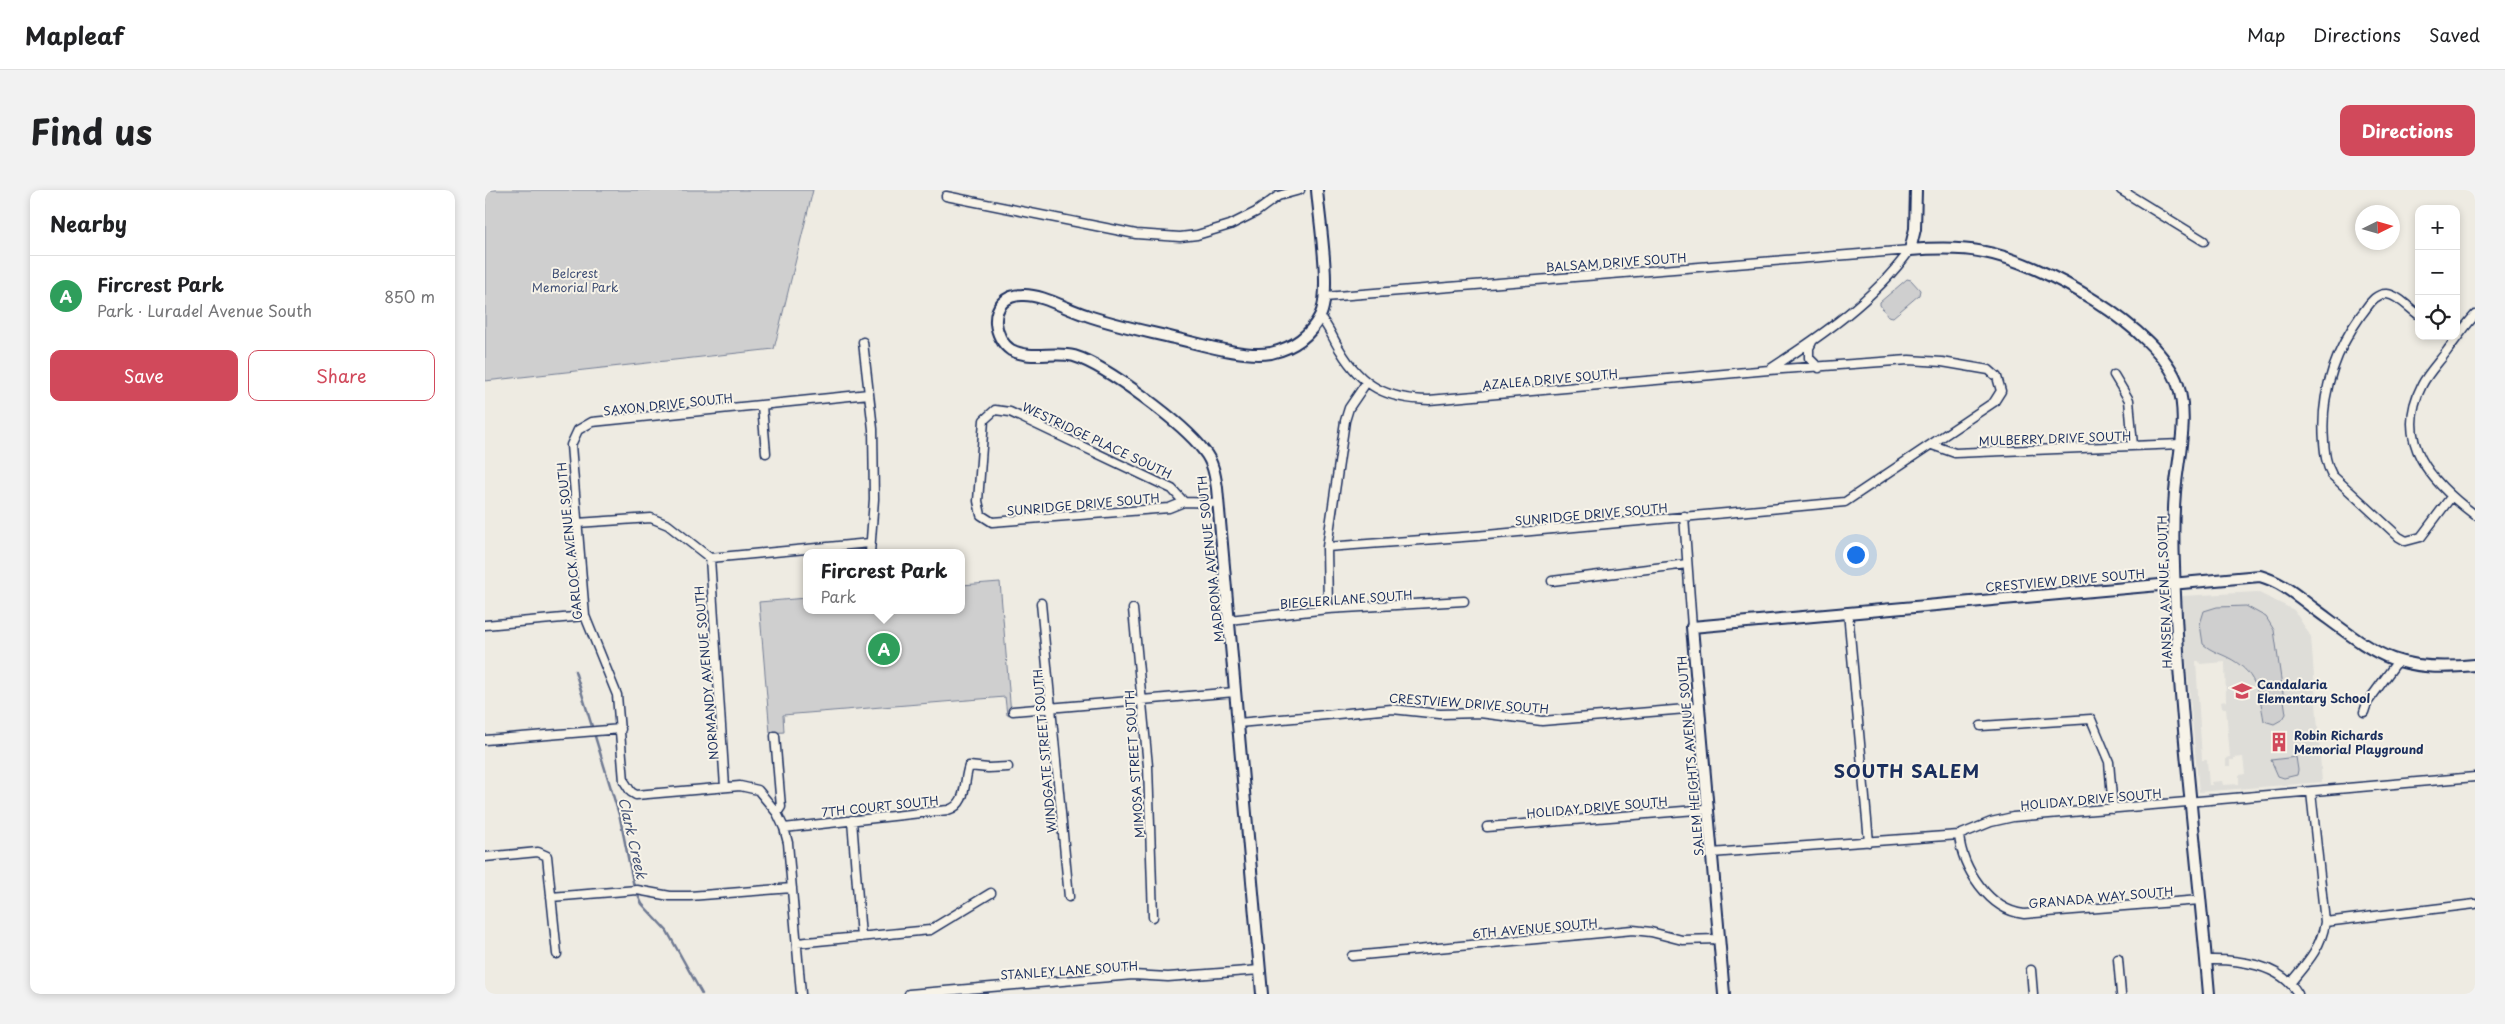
<!DOCTYPE html>
<meta charset="utf-8">
<style>
body{margin:0;font-family:"Playpen Sans",sans-serif;background:#f2f2f2;color:#202124}
.controls{position:absolute;right:15px;top:15px;display:grid;overflow:hidden;border-radius:10px;box-shadow:0 2px 8px #0003}
.controls button{width:45px;height:45px;display:grid;place-items:center;padding:0;border:0;border-bottom:1px solid #e0e0e0;background:#fff;color:#202124;font:25px sans-serif}
.compass{position:absolute;left:1870px;top:15px;width:45px;height:45px;border-radius:50%;background:#fff;box-shadow:0 2px 8px #0003;rotate:85deg}
.you{position:absolute;left:1370px;top:364px;width:18px;height:18px;margin:-12px;border:4px solid #fff;border-radius:50%;background:#1a73e8;box-shadow:0 0 0 8px #1a73e833}
.badge{display:grid;place-items:center;width:32px;height:32px;border-radius:50%;background:#d1495b;color:#fff;font-size:16px;font-weight:700}
.pin{position:absolute;translate:-50% -50%;border:2px solid #fff;box-shadow:0 1px 5px #0006}
.popup{position:absolute;left:318px;top:359px;width:162px;height:65px;box-sizing:border-box;display:grid;place-content:center;border-radius:10px;background:#fff;filter:drop-shadow(0 1px 4px #0005);font-size:16px;white-space:nowrap;color:#757577}
.popup b{font-size:19px;color:#202124}
.popup::after{content:'';position:absolute;left:50%;top:100%;margin-left:-10px;border:10px solid transparent;border-top-color:#fff}
.list{margin:0;padding:0;list-style:none}
h2{display:flex;justify-content:space-between;align-items:center;height:65px;margin:0;padding:0 20px;font-size:21px}
h2 small{font-size:16px;font-weight:400;color:#757577}
.list li{display:grid;grid-template-columns:32px 1fr auto;gap:15px;align-items:center;box-sizing:border-box;height:80px;padding:0 20px;border-top:1px solid #e0e0e0}
.list b{display:block;font-size:19px;white-space:nowrap}
.list p{margin:0;font-size:16px;white-space:nowrap;color:#757577}
.list em{font-size:16px;font-style:normal;color:#757577}
.actions{display:flex;gap:10px;padding:15px 20px}
.actions a{flex:1;padding:11px 0;border:1px solid #d1495b;border-radius:10px;text-align:center;font-size:18px;color:#d1495b}
.actions .main{background:#d1495b;color:#fff}
.icon{flex:none;width:28px;height:28px;fill:none;stroke:currentColor;stroke-width:2;stroke-linecap:round;stroke-linejoin:round}
.map{position:relative;flex:none;width:1990px;height:804px;overflow:hidden;border-radius:10px}
header{display:flex;align-items:center;gap:30px;box-sizing:border-box;height:70px;padding:0 25px;background:#fff;border-bottom:1px solid #e0e0e0}
header strong{font-size:24px}
nav{display:flex;gap:28px;margin-inline-start:auto;font-size:18px}
.intro{display:flex;align-items:center;justify-content:space-between;box-sizing:border-box;height:120px;padding:0 30px}
h1{margin:0;font-size:35px}
.button{padding:12px 22px;border-radius:10px;background:#d1495b;color:#fff;font-size:18px;font-weight:700}
main{display:flex;gap:30px;padding:0 30px}
aside{flex:1;background:#fff;border-radius:10px;box-shadow:0 2px 8px #0003}
.map>svg:first-child{display:block}
.built{fill:#deddd8;fill-rule:evenodd}
.green{fill:#cfcfcf;stroke:#757f96}
.lines{fill:none;stroke-linecap:round;stroke-linejoin:round}
.stream{stroke:#6e7992;stroke-width:2.5}
.street-casing{stroke:#1b2f5e;stroke-width:11}
.secondary-casing{stroke:#1b2f5e;stroke-width:14}
.street{stroke:#f7f3e8;stroke-width:8}
.secondary{stroke:#f7f3e8;stroke-width:10}
.labels{text-anchor:middle;dominant-baseline:central;stroke-width:4;stroke-linejoin:round;paint-order:stroke}
.street-label{font-size:12px;fill:#1b2f5e;stroke:#f7f3e8}
.park-label{font-size:12px;fill:#3f4f75;stroke:#f7f3e8}
.poi-label{font-size:12px;font-weight:bold;fill:#1b2f5e;stroke:#f7f3e8;text-anchor:start}
.water-label{font-size:14px;font-style:italic;fill:#455478;stroke:#f7f3e8}
.district-label{font-size:18px;font-weight:bold;letter-spacing:1px;fill:#1b2f5e;stroke:#f7f3e8}
</style>
<header>
<strong>Mapleaf</strong>
<nav><a>Map</a><a>Directions</a><a>Saved</a></nav>
</header>
<div class="intro"><h1>Find us</h1><a class="button">Directions</a></div>
<main>
<aside>
<h2>Nearby<small></small></h2>
<ul class="list">
<li><span class="badge" style="background:#2e9e5b">A</span><div><b>Fircrest Park</b><p>Park · Luradel Avenue South</p></div><em>850 m</em></li>
</ul>
<div class="actions"><a class="main">Save</a><a>Share</a></div>
</aside>
<div class="map">
<svg width="1990" height="804" viewBox="0 0 1990 804">
<rect width="100%" height="100%" fill="#eeebe2"/>
<filter id="ink" filterUnits="userSpaceOnUse"><feTurbulence type="fractalNoise" baseFrequency=".02" numOctaves="2"/><feDisplacementMap in="SourceGraphic" scale="10" xChannelSelector="R" yChannelSelector="G"/><feConvolveMatrix kernelMatrix="1 2 1 2 8 2 1 2 1" color-interpolation-filters="sRGB"/></filter>
<g filter="url(#ink)">
<path class="built" d="M1772 402 1809 420 1826 447 1837 592 1714 602 1698 436 1697 406ZM1711 471H1714L1715 474 1740 472 1741 511 1736 512 1737 518H1741L1745 567 1741 568V576H1745V570H1749V568L1758 567 1760 584 1754 585V594L1738 595 1737 591 1726 592 1727 595H1724L1722 570H1717ZM1793 476 1779 531 1773 498 1768 488 1760 481Z"/>
<path class="green" d="M0 0H328L289 159 0 191Z
M1422 89 1426 90 1435 100 1434 105 1408 127 1403 126 1395 115V112Z
M515 392 526 524 522 525 520 507 298 525 299 542 285 543 274 412 321 408 322 420H476L477 395Z
M1761 416 1781 427 1789 440 1801 524 1798 529 1789 534 1779 531C1774 502 1771 481 1742 467 1734 463 1726 461 1718 454L1715 434 1719 421 1732 417Z
M1811 567 1813 580 1812 585 1799 588 1793 586 1786 570Z"/>
<g class="lines">
<path class="stream" d="M90 481 135 628 149 697 157 714 182 741 217 804"/>
<defs>
<path id="street" d="M1636 0 1719 51
M461 6 651 44 695 47 712 45 745 35 771 22 793 6 815 0
M840 107 1425 60
M1934 125C1925 119 1913 105 1902 104 1889 103 1883 117 1876 125 1849 163 1835 204 1839 252 1840 264 1841 274 1847 285L1914 347 1921 351 1936 347 1966 307
M1990 125C1980 136 1971 149 1962 161 1954 172 1943 183 1937 195 1908 252 1947 293 1990 325
M835 127C844 137 848 149 855 160 877 197 902 209 944 210L1284 180 1424 170 1457 172 1504 180 1512 187 1516 201 1509 212 1360 312 991 346 842 357
M378 152 388 239 389 309 385 363
M1327 152 1324 158V168L1334 178
M1285 179C1336 146 1389 110 1425 60
M1629 185 1644 210 1648 256
M277 216 281 263
M1447 255 1470 263 1696 254
M699 312 687 299 525 222 510 220 499 230 493 311 496 325 507 332 684 318 699 312 733 313
M1199 326 1207 437
M92 333 166 328 183 335 225 368 385 353
M225 368 240 597
M1067 391 1202 374
M556 413 584 707
M648 419 663 576 668 727
M843 419 842 357 860 231 864 218 881 193
M1363 422 1384 652
M744 430 843 419 979 411
M0 435 100 426
M528 521 750 502
M1879 522 1882 513 1912 472
M753 533 907 519 955 524 995 523 1057 531 1213 518
M1496 536 1606 529 1624 572 1628 619
M290 546 296 617 292 623
M0 550 136 539
M367 630 376 747
M1002 637 1223 619
M299 638 463 620C483 614 478 592 484 576L503 578 523 577
M1474 645C1477 678 1504 720 1539 724L1715 710
M1226 663 1474 645 1506 632 1528 627 1990 587
M0 667 53 662 62 666 72 764
M66 707 152 700 185 706H205L307 698
M1840 732 1990 714
M312 753 445 740 506 703
M867 766 1148 740 1166 742 1197 750 1234 749
M1633 769 1636 804
M1721 770C1752 769 1796 774 1813 804
M1546 780 1548 804
M1806 792C1821 774 1837 757 1840 732L1826 602
M316 804 303 653 299 638 292 623 273 600 255 596 151 605 146 602 139 591 132 505 100 426 86 255 93 240 107 232 384 204
M424 804 648 785 683 787 775 780"/>
<path id="secondary" d="M1431 0 1430 39 1425 60C1450 58 1474 57 1499 62 1556 72 1674 138 1693 195 1704 229 1693 267 1690 302 1688 327 1688 351 1689 376 1693 519 1712 661 1724 804
M777 804 732 298C730 285 728 272 719 261 699 234 622 176 589 166 569 161 545 170 526 160 517 154 512 143 511 133 510 117 520 105 537 105 557 104 581 119 601 125 629 135 660 141 689 148 716 154 759 168 786 163 808 158 825 146 835 126 847 103 834 28 832 0
M1239 804 1207 437 1775 386C1796 392 1810 404 1827 417 1890 463 1907 483 1990 475"/>
</defs>
<use href="#street" class="street-casing"/>
<use href="#secondary" class="secondary-casing"/>
<use href="#street" class="street"/>
<use href="#secondary" class="secondary"/>
</g>
</g>
<defs>
<symbol id="school-bare" viewBox="-9 -9 18 18"><path d="M0-5L7-2L0 1L-7-2ZM-4 1L0 2.5L4 1V4Q0 6-4 4Z" fill="#d1495b" stroke="#f7f3e8" stroke-width="2.5" paint-order="stroke"/></symbol>
<symbol id="building-bare" viewBox="-9 -9 18 18"><path d="M-4-6H4V6H1V3H-1V6H-4ZM-2.5-4.3h1.7v1.8h-1.7ZM.8-4.3h1.7v1.8H.8ZM-2.5-1h1.7V.8h-1.7ZM.8-1h1.7V.8H.8Z" fill="#d1495b" stroke="#f7f3e8" stroke-width="2.5" paint-order="stroke"/></symbol>
</defs>
<g fill-rule="evenodd">
<use href="#school-bare" x="1743" y="487" width="28" height="28"/>
<use href="#building-bare" x="1780" y="538" width="28" height="28"/>
</g>
<g class="labels">
<g class="street-label">
<text transform="translate(1131 72) rotate(-4)">BALSAM DRIVE SOUTH</text>
<text transform="translate(1065 189) rotate(-5)">AZALEA DRIVE SOUTH</text>
<text transform="translate(183 214) rotate(-6)">SAXON DRIVE SOUTH</text>
<text transform="translate(1570 248) rotate(-2)">MULBERRY DRIVE SOUTH</text>
<text transform="translate(612 250) rotate(25)">WESTRIDGE PLACE SOUTH</text>
<text transform="translate(598 314) rotate(-5)">SUNRIDGE DRIVE SOUTH</text>
<text transform="translate(1106 324) rotate(-5)">SUNRIDGE DRIVE SOUTH</text>
<text transform="translate(84 351) rotate(-96)">GARLOCK AVENUE SOUTH</text>
<text transform="translate(725 369) rotate(-96)">MADRONA AVENUE SOUTH</text>
<text transform="translate(1580 390) rotate(-5)">CRESTVIEW DRIVE SOUTH</text>
<text transform="translate(1679 402) rotate(-92)">HANSEN AVENUE SOUTH</text>
<text transform="translate(861 409) rotate(-4)">BIEGLER LANE SOUTH</text>
<text transform="translate(221 483) rotate(-95)">NORMANDY AVENUE SOUTH</text>
<text transform="translate(984 513) rotate(4)">CRESTVIEW DRIVE SOUTH</text>
<text transform="translate(559 561) rotate(-95)">WINDGATE STREET SOUTH</text>
<text transform="translate(1205 566) rotate(-95)">SALEM HEIGHTS AVENUE SOUTH</text>
<text transform="translate(649 574) rotate(-94)">MIMOSA STREET SOUTH</text>
<text transform="translate(1606 609) rotate(-5)">HOLIDAY DRIVE SOUTH</text>
<text transform="translate(395 616) rotate(-6)">7TH COURT SOUTH</text>
<text transform="translate(1112 617) rotate(-5)">HOLIDAY DRIVE SOUTH</text>
<text transform="translate(1616 707) rotate(-5)">GRANADA WAY SOUTH</text>
<text transform="translate(1050 738) rotate(-5)">6TH AVENUE SOUTH</text>
<text transform="translate(584 780) rotate(-4)">STANLEY LANE SOUTH</text>
</g>
<g class="park-label">
<text x="90" y="83">Belcrest<tspan x="90" dy="14">Memorial Park</tspan></text>
</g>
<g class="poi-label">
<text x="1772" y="494">Candalaria<tspan x="1772" dy="14">Elementary School</tspan></text>
<text x="1809" y="545">Robin Richards<tspan x="1809" dy="14">Memorial Playground</tspan></text>
</g>
<g class="water-label">
<text transform="translate(148 648) rotate(77)">Clark Creek</text>
</g>
<g class="district-label">
<text x="1422" y="580">SOUTH SALEM</text>
</g>
</g>
</svg>
<div class="controls">
<button>+</button>
<button>−</button>
<button><svg class="icon" aria-label="locate" viewBox="0 0 24 24"><circle cx="12" cy="12" r="6"/><path d="M12 2v4M12 18v4M2 12h4M18 12h4"/></svg></button>
</div>
<svg class="compass" viewBox="-18 -18 36 36"><path d="M0-13l5 13h-10z" fill="#e53935"/><path d="M0 13l5-13h-10z" fill="#757577"/></svg>
<div class="you"></div>
<div class="pin badge" style="left:399px;top:459px;background:#2e9e5b">A</div>
<div class="popup"><b>Fircrest Park</b>Park</div>
</div>
</main>
